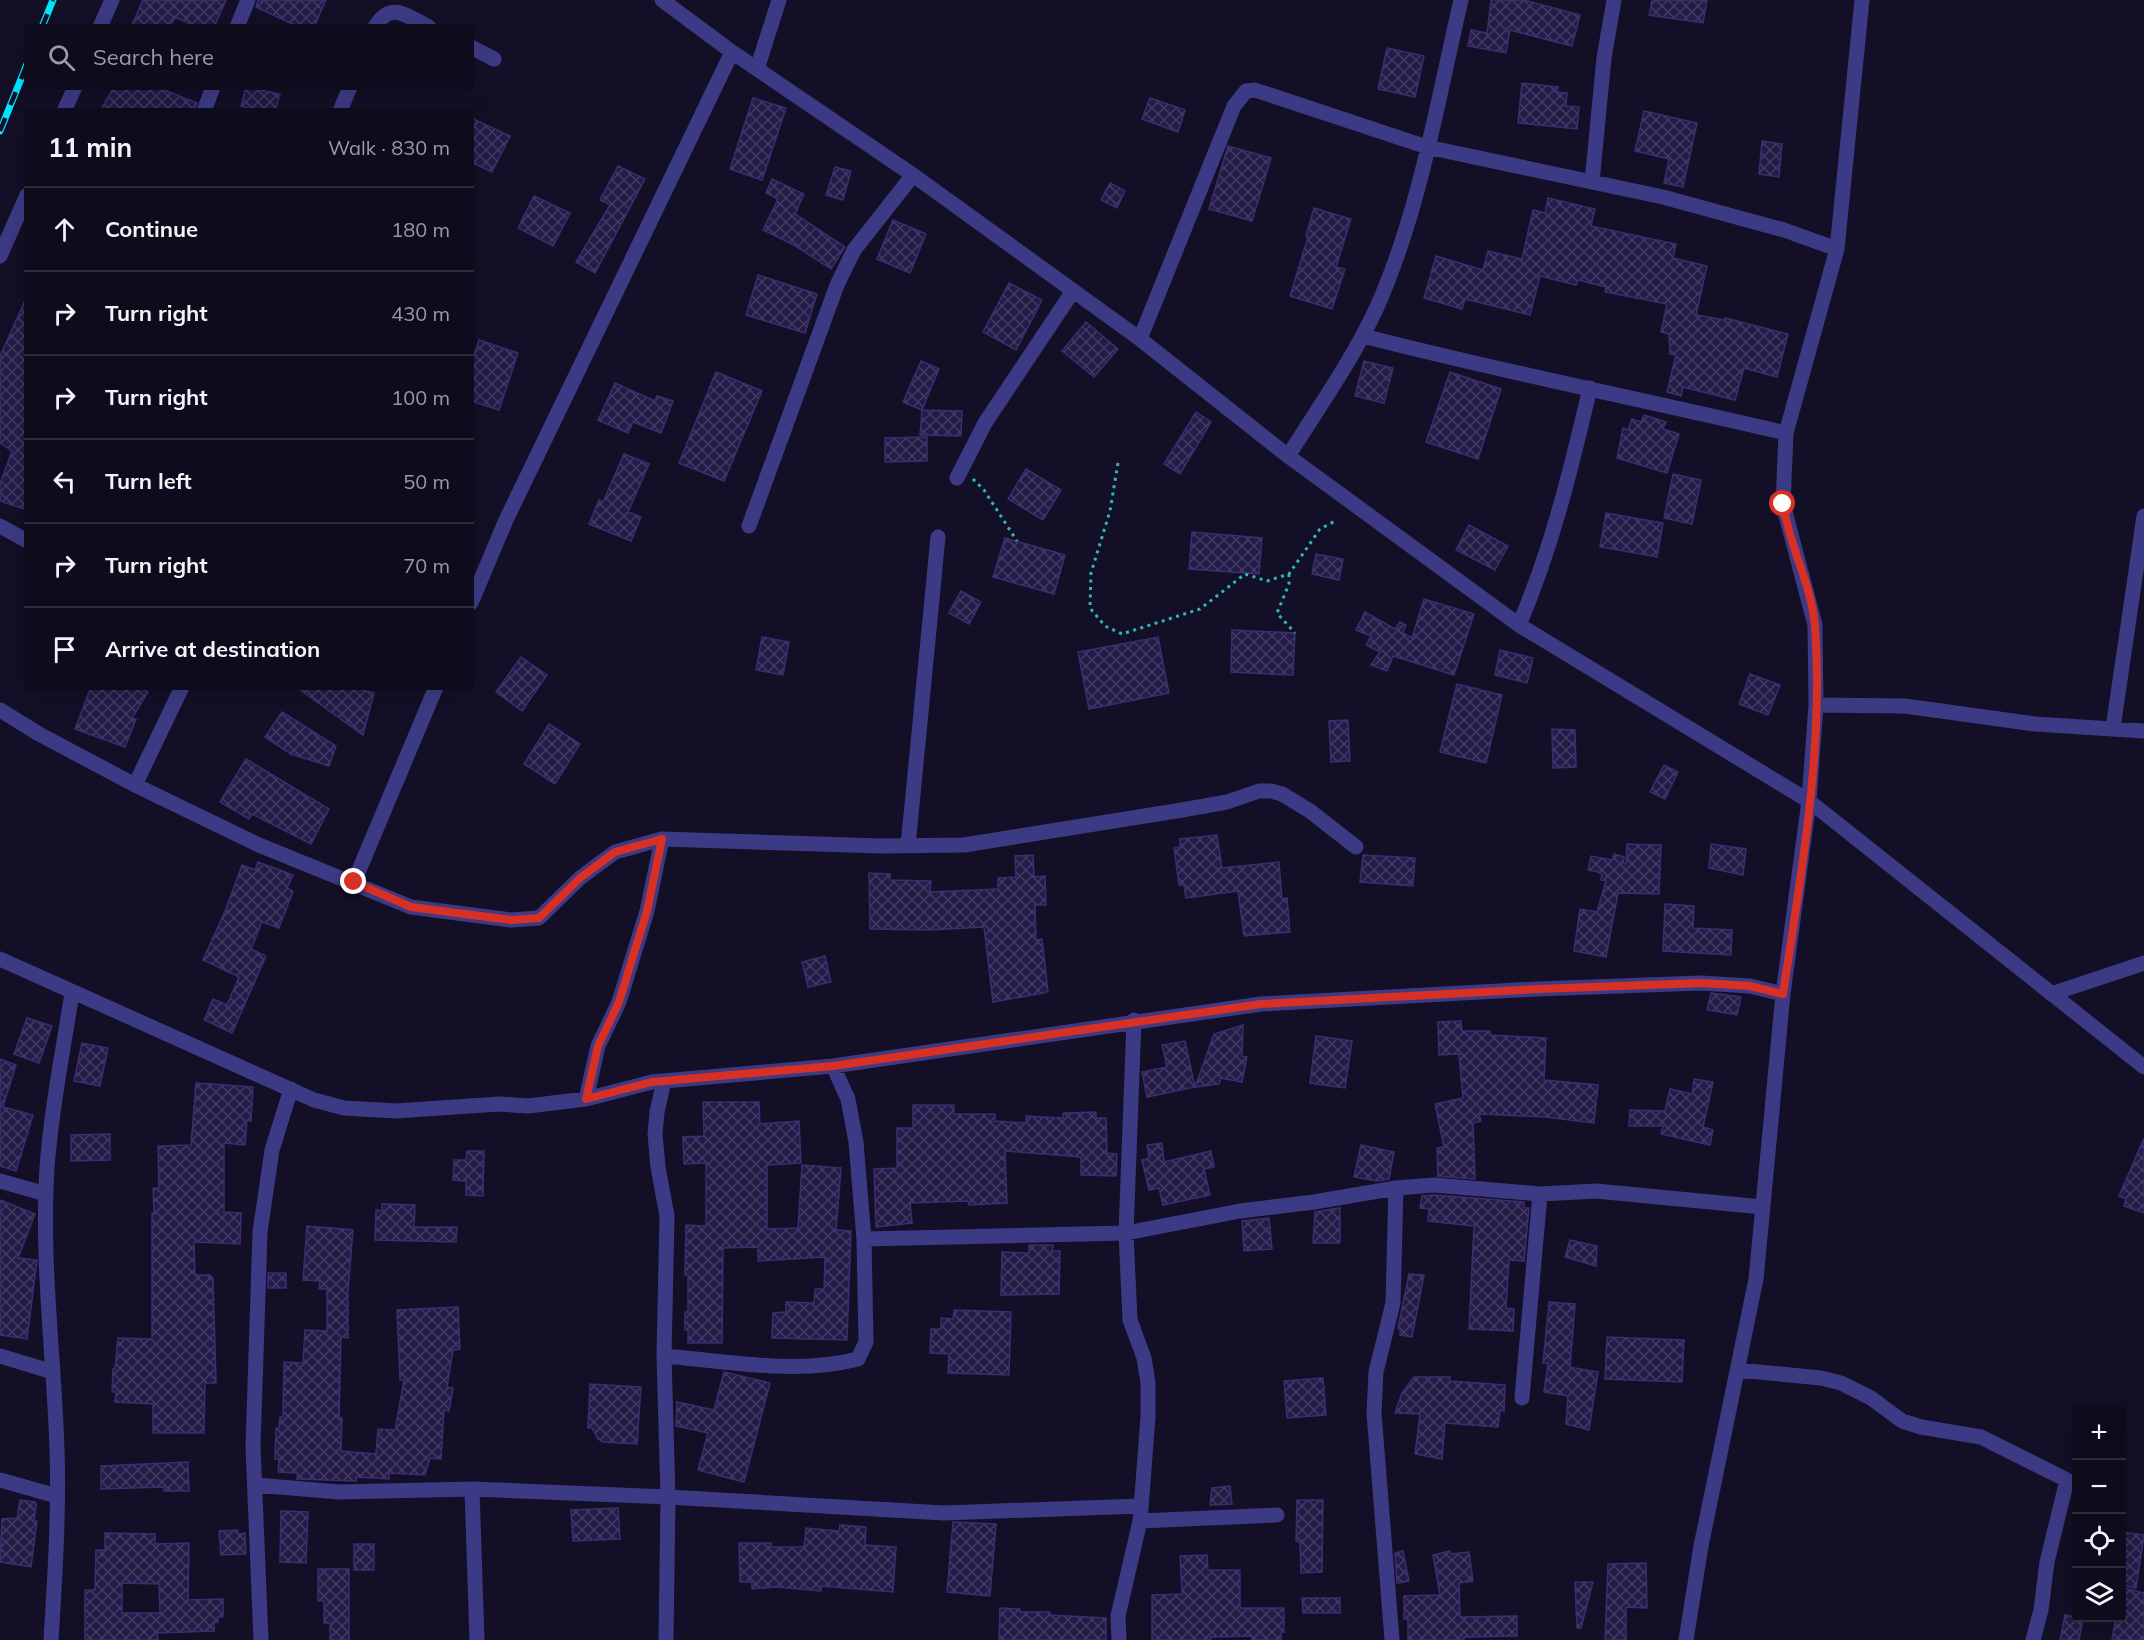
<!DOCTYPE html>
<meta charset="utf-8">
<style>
body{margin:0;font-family:Mulish,sans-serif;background:#1c1929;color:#f1f3f6}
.controls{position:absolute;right:18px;bottom:18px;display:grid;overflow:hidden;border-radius:6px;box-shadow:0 6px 24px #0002}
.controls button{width:54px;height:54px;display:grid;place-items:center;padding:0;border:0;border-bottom:2px solid #2e2b3b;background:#0e0b1c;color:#f1f3f6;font:30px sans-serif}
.stop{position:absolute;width:18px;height:18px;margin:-14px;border:4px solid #d93025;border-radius:50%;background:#fff}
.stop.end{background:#d93025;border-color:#fff;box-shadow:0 2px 6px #0008}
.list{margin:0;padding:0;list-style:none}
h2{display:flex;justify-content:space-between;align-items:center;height:78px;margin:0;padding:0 24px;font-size:26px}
h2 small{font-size:20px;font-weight:400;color:#9b9ba3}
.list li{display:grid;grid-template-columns:39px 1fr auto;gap:18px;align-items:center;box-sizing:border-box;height:84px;padding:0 24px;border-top:2px solid #2e2b3b}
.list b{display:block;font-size:22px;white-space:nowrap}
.list em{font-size:20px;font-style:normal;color:#9b9ba3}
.icon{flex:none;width:33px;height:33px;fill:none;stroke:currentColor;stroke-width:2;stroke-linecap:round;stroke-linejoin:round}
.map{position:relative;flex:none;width:2144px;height:1640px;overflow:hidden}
.search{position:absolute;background:#0e0b1c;box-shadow:0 6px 24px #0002;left:24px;top:24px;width:450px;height:66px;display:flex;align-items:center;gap:15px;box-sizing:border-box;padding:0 21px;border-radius:6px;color:#9b9ba3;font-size:22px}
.panel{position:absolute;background:#0e0b1c;box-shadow:0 6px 24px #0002;left:24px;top:108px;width:450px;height:582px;border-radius:6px}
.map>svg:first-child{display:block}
.building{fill:url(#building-cross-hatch);stroke:#3b2d73;stroke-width:1.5;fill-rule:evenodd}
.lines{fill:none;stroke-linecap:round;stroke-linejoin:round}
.path{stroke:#2fb8b0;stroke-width:3;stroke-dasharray:3 4.5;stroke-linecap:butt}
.minor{stroke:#3d3a85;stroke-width:15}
.rail-casing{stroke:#00e5ff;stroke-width:7}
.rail{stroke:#130f26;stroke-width:4.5;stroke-dasharray:14;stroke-linecap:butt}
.route{stroke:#d93025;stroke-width:8}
</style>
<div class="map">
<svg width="2144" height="1640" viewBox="0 0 2144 1640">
<defs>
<pattern id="building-cross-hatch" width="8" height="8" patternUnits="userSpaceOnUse" patternTransform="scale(1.5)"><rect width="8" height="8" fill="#241b47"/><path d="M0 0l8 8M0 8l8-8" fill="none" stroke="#433b63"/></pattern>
</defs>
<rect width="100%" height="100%" fill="#130f26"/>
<path class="building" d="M143 0H226L214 27H197L175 17 170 27H131Z
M258 0H326L314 27H299L256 7Z
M1491 0H1524L1580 15 1572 46 1510 30 1506 53 1468 46 1471 30 1487 33Z
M1652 0H1707L1703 23 1649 15Z
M1387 48 1424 56 1415 97 1378 89Z
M1522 83 1558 87 1557 92 1567 93 1566 106 1579 107 1577 129 1518 123Z
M114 87H157L197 103 194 111H100Z
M246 87 280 94 275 111H257L241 106Z
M753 98 786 108 762 180 730 169Z
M1150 98 1185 110 1178 132 1142 119Z
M1644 111 1697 123 1683 187 1664 183 1669 159 1635 151Z
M471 118 510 136 492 172 471 162Z
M1762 141 1782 144 1779 177 1759 174Z
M1228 146 1271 158 1252 221 1209 209Z
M618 166 645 179 595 273 576 262 610 205 600 200Z
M835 167 851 171 843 200 826 195Z
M772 179 804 194 795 214 845 247 831 269 794 245 763 230 778 199 766 193Z
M1110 183 1125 191 1117 208 1101 200Z
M534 196 570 213 553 246 518 228Z
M1548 198 1595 209 1591 226 1676 244 1673 258 1707 266 1696 315 1725 320V318L1788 334 1777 377 1744 368 1735 400 1683 387 1681 396 1667 392 1676 355 1670 354 1669 334 1661 332 1667 304 1605 292 1606 287 1578 280 1576 285 1540 276 1530 315 1465 299 1462 309 1424 298 1436 256 1483 270 1488 251 1522 259 1533 210 1545 213Z
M1314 208 1351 219 1336 267 1345 269 1332 309 1290 296 1308 237 1306 236Z
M893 220 926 234 910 273 877 259Z
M758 275 817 294 805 333 746 315Z
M1009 283 1042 300 1016 350 983 332Z
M27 296V510L0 501V484L12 451 0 443V356Z
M1086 322 1118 349 1094 377 1062 351Z
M479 340 518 353 499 410 471 401V364Z
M921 361 939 369 922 410 903 402Z
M1364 361 1393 368 1384 403 1355 396Z
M716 372 762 391 724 481 679 463Z
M1450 372 1501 389 1478 459 1426 442Z
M615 383 655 401 657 396 673 401 661 433 633 422 628 433 598 420Z
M922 410 962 411 961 436 920 435Z
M1196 412 1211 422 1180 474 1164 464Z
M1644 415 1666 422 1663 429 1679 434 1667 473 1617 458 1623 428 1628 430 1632 419 1641 422Z
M927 437V461L885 462V438Z
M624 454 649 464 628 512 641 517 631 541 589 524 599 500 603 502Z
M1026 469 1061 490 1043 520 1008 499Z
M1673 474 1701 480 1692 524 1664 518Z
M1606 513 1663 523 1657 557 1600 547Z
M1469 525 1508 546 1495 570 1456 550Z
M1192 532 1262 538 1259 574 1189 569Z
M1005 538 1065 555 1054 594 993 577Z
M1316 554 1343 559 1339 580 1312 574Z
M961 591 981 602 969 624 949 613Z
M1424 599 1474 614 1454 675 1393 656 1387 671 1371 665 1380 652 1366 645 1371 636 1356 630 1365 612 1395 629 1400 622 1406 625 1403 633 1412 638Z
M1232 630 1295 633 1293 675 1231 672Z
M762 637 789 642 783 675 756 670Z
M1158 637 1169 693 1089 709 1078 652Z
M1500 650 1533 658 1527 683 1495 675Z
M521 657 547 675 522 711 496 692Z
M1750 674 1780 685 1768 715 1739 704Z
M1457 684 1502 695 1486 763 1440 752Z
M91 687H139L148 692 132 718 136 719 125 747 75 729Z
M296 687H351L374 693 363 735Z
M282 712 336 746 329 766 291 754 265 737Z
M1348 720 1350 761 1331 762 1329 721Z
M549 724 580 744 555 784 524 764Z
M1552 729 1575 730 1576 767 1553 768Z
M246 759 329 809 311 844 252 814 249 819 220 802Z
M1664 765 1678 772 1665 799 1650 792Z
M1217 835 1222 868 1279 862 1282 899 1287 898 1290 932 1244 936 1238 891 1186 898 1184 885H1179L1174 848 1180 847V839Z
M1627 844 1661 845 1659 894 1618 893 1606 957 1574 951 1580 909 1597 912 1606 881 1601 880 1602 875 1598 872 1588 870 1591 856 1612 860 1614 854 1624 857 1623 863 1626 864Z
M1711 844 1746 849 1743 875 1709 868Z
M1033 855 1034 877 1045 876 1046 905H1035L1036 940 1042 939 1048 991 1044 993 993 1002 984 927 929 930 870 929 869 873 890 874V880L931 881 930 892 998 889V878L1016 877 1015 856Z
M1363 855 1415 858 1413 886 1360 882Z
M258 862 293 875 287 888 293 891 279 928 262 922 251 949 266 956 232 1033 204 1020 213 999 227 1005 239 977 203 960 226 909 242 865 255 870Z
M1665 904 1694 906 1693 928 1732 930 1731 955 1663 951Z
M825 956 831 982 808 987 802 962Z
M1711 993 1741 997 1737 1015 1707 1010Z
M27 1018 52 1026 39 1063 14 1054Z
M1461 1021 1462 1031H1490V1035L1546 1038 1544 1080 1598 1085 1594 1123 1545 1117 1479 1114 1481 1121 1473 1123 1475 1179 1438 1176 1437 1148 1444 1147 1435 1104 1463 1098 1459 1054 1439 1055 1438 1022Z
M1243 1025 1242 1056 1247 1057 1242 1082 1221 1078 1219 1084 1195 1087 1214 1034Z
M1316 1036 1352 1041 1345 1088 1310 1083Z
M1185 1041 1195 1087 1147 1097 1142 1072 1167 1067 1162 1045Z
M82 1043 108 1048 100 1086 74 1081Z
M0 1059 16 1065 3 1106 0 1105Z
M1694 1079 1713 1082 1703 1127 1713 1130 1710 1145 1661 1134 1663 1126H1629L1630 1110 1665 1111 1670 1089 1692 1094Z
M196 1083 253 1087 251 1121 247 1120 245 1145 224 1143V1212L241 1213 240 1244 194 1242 195 1275H210L213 1278 216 1383H205L204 1433H153V1404L115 1402 116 1392H112L113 1369H115L118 1338 152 1339V1213H154L153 1188H159L158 1146 191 1145Z
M703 1102H759L760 1124 799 1121 801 1163 767 1165V1229L798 1228 802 1165 841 1168 836 1230 851 1231 847 1340 772 1338 773 1313 786 1312V1302L814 1303 815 1289H824L825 1257 758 1261V1247L723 1248 722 1343H688V1330H685V1312H688V1275H685L686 1225 706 1226V1163L684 1164 683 1137 704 1136Z
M913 1105H954V1114H995V1121L1026 1123V1116L1063 1118V1113L1096 1112V1118H1106L1107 1153 1117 1154 1116 1176 1081 1175V1157L1005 1151 1007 1203 969 1205 968 1201 910 1203 912 1223 876 1227 874 1169 897 1168V1128H913Z
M0 1106 33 1115 16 1171 0 1166Z
M110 1134V1160L71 1161V1135Z
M2144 1138V1213L2124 1206 2126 1199 2119 1196Z
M1162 1143 1164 1162 1211 1151 1214 1167 1204 1169 1210 1195 1163 1205 1159 1188 1149 1190 1142 1160 1149 1158 1147 1145Z
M1361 1145 1394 1152 1389 1179 1377 1181 1354 1177Z
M467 1151H484L483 1196 466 1195V1181L453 1180 454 1160H466Z
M1434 1195 1524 1202V1208H1529L1524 1261 1509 1260 1506 1308 1514 1309 1513 1331 1469 1329 1474 1226 1428 1221 1429 1209 1420 1208 1422 1196Z
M0 1200 35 1214 18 1258 37 1260 27 1339 0 1335Z
M382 1204 415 1205 414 1227H457L456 1242 375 1240 376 1210 382 1211Z
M1340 1208V1243H1313L1315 1212Z
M1269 1218 1272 1249 1244 1251 1242 1221Z
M307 1226 353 1230 348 1291V1338L341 1337 339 1418H342L341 1451 376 1454 378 1429 395 1430 404 1380H400L397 1310 458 1307 460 1349 453 1350 447 1387 453 1388 449 1411 444 1410 441 1459 430 1458 425 1475 389 1473V1479L356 1477V1481L297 1479V1473L278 1472 279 1459H275L276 1428H279L280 1417H283L284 1362 303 1363 305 1330 327 1331V1289H319L320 1281 303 1280Z
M1570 1240 1597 1246 1596 1266 1565 1257Z
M1029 1245H1053L1052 1251H1060L1059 1294 1001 1295 1002 1252 1029 1253Z
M268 1273H286V1288H268Z
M1409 1274 1424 1275 1412 1337 1400 1335V1329L1398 1328Z
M1549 1302 1575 1304 1570 1367 1598 1372 1589 1430 1566 1424 1568 1396 1544 1392 1548 1363H1543Z
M954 1310 1011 1312 1009 1375 948 1373 949 1354 930 1353 931 1329H941V1318L953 1319Z
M1607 1337 1684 1340 1682 1382 1605 1379Z
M724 1372 770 1383 744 1482 698 1470 708 1433 676 1426 677 1402 714 1410Z
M1414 1377H1450V1381L1505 1385 1504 1411 1500 1410 1498 1427 1445 1423 1442 1459 1415 1454 1420 1414 1395 1413 1402 1393Z
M1323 1378 1326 1415 1287 1418 1284 1381Z
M590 1384 641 1387 637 1444 603 1442 598 1439 592 1428H588Z
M188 1462 189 1491H164V1487L101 1489V1466Z
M1230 1486 1232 1504 1210 1505 1212 1488Z
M20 1500 35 1502 36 1505 34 1521H37L31 1567 0 1562 2 1519 17 1518Z
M1297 1500H1323L1322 1572 1301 1573 1300 1542 1296 1541Z
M618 1508 620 1539 573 1541 571 1510Z
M281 1511 308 1512 306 1563 280 1562Z
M953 1522 996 1524 990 1596 947 1592Z
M840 1525 866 1527 865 1545 896 1547 893 1592 821 1586V1591L775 1587 752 1589V1582H740L739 1543H771V1547H804L806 1528 839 1531Z
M238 1530V1534L245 1533 246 1554 221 1555 219 1531Z
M2121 1532 2144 1535 2136 1588 2121 1585Z
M105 1533 155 1534V1544L189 1543 188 1600 223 1599V1617H218V1622L214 1623V1631L157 1633 158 1640H85V1590H95L96 1550H105ZM122 1583 159 1584 160 1613H122Z
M354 1544H374V1570H354Z
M1403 1551 1409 1581 1397 1583 1395 1553Z
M1450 1551 1451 1554 1469 1552 1473 1581 1459 1583 1460 1617 1517 1616V1636L1464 1637V1640H1408V1619H1404V1596L1440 1595 1433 1555Z
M1207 1555 1208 1570H1240V1608H1284V1632H1281V1640H1252V1636L1211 1637V1640H1152V1595L1182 1594 1180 1556Z
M1646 1563 1647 1608 1626 1607V1640H1605L1608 1564Z
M318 1569H349V1640H330V1623H324V1601H318Z
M1575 1582H1593L1581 1628H1577Z
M2124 1588 2144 1593V1640H2112L2116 1617H2121Z
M1302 1598H1340V1613H1303Z
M1000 1608 1020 1609V1612H1050V1615L1106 1618V1640H999Z
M2065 1615 2083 1619 2079 1640H2060Z"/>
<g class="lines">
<path class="path" d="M1118 463 1110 511 1091 573 1090 608 1105 626 1122 634 1200 609 1245 574 1267 581 1289 574 1320 529 1335 521
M973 479 984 490 1017 541
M1289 574V584L1277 613 1295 633"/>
<path class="minor" d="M662 0 732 52 913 175 1140 339 1288 456 1519 625 1809 801 2144 1067
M100 27 112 0
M237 27 248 0
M375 27C391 0 406 16 429 27
M471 47 494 59
M757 69 779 0
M64 111 75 87
M204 111 213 87
M340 111 350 87
M1592 182 1604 58 1614 0
M1837 249 1862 0
M0 256 27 195
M1363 336C1503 372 1645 400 1786 433
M1140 339 1234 106 1246 91 1255 90 1427 147 1663 197 1784 230 1837 249 1786 433 1783 504 1815 625 1816 705 1809 801 1783 994 1756 1279 1701 1546 1686 1640
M1288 456C1319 407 1353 359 1377 307 1420 210 1437 103 1461 0
M957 478 985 423 1073 291
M0 526 27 541
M749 526 837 285 854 250 913 175
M471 603 506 520 732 52
M1519 625C1552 548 1571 469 1590 388
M1816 705 1905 706 2035 724 2144 731
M0 710 39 734 135 785 259 845 411 907 511 920 539 918 580 878 615 852 662 839 881 846 964 845 1182 810 1227 802 1259 791H1271L1282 794 1310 811 1356 847
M2113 728 2144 516
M135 785 182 687
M908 846 938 537
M354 882 436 687
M0 959 314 1100 344 1108 396 1111 499 1104 528 1106 586 1099 652 1082 833 1066 1261 1004 1537 989 1701 983 1750 986 1783 994
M2051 994 2144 963
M664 1081 657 1112 655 1134 658 1167 667 1216 664 1356 668 1497 666 1640
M586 1099 598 1046 619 1002 647 911 662 839
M0 1181 46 1194
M864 1239 1126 1233 1240 1211 1314 1202 1396 1188 1434 1185 1540 1194 1596 1191 1762 1207
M0 1356 53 1372
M664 1356C727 1361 797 1375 858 1359L866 1342 864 1239 856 1142 848 1099 833 1066
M1738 1370 1821 1378 1841 1383 1871 1398 1902 1421 1921 1427 1981 1437 2067 1480 2047 1562 2041 1610 2033 1640
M1522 1398 1540 1194
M0 1480 57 1496
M256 1485 339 1492 472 1489 668 1497 944 1513 1140 1506
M472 1489 477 1640
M1140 1521 1277 1515
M51 1640C55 1577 59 1513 57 1449 54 1356 41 1262 47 1168 51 1110 63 1051 72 993
M261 1640 253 1447 260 1232 272 1150 291 1089
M1119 1640 1118 1616 1140 1521 1148 1417V1383L1144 1358 1130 1320 1126 1233 1134 1020
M1392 1640 1374 1413 1376 1372 1393 1303 1396 1188"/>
<defs>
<path id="rail" d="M42 27 53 0
M0 131 27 64"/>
</defs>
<use href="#rail" class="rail-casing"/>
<use href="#rail" class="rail"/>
</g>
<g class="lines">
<path class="route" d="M354 882 411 907 511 920 539 918 580 878 615 852 662 839 647 911 619 1002 598 1046 586 1099 652 1082 833 1066 1261 1004 1538 989 1701 983 1750 986 1783 994C1801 875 1824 748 1815 627 1812 585 1789 546 1783 504"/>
</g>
</svg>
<div class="controls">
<button>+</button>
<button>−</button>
<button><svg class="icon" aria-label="locate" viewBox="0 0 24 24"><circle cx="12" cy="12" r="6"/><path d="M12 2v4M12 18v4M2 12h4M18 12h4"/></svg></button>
<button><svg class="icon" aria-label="layers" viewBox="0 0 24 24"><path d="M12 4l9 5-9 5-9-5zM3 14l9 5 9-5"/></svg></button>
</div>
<div class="stop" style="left:1783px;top:504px"></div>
<div class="stop end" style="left:354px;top:882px"></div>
<div class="search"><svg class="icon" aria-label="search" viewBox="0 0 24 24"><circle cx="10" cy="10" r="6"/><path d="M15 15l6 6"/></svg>Search here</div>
<section class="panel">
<h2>11 min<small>Walk · 830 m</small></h2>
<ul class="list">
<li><svg class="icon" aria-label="ahead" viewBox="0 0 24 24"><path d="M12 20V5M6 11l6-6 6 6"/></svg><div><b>Continue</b></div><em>180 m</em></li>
<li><svg class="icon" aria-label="right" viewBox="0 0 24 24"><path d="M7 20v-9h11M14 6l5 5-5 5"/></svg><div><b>Turn right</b></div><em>430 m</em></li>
<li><svg class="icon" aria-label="right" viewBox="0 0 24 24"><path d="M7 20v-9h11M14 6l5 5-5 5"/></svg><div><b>Turn right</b></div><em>100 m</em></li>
<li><svg class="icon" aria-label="left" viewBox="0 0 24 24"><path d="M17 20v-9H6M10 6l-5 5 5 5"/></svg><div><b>Turn left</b></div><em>50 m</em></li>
<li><svg class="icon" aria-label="right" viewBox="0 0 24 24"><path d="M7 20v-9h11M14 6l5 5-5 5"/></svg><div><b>Turn right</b></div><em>70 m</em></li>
<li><svg class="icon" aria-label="arrive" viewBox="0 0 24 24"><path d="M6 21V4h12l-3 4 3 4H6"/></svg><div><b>Arrive at destination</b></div></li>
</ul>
</section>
</div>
